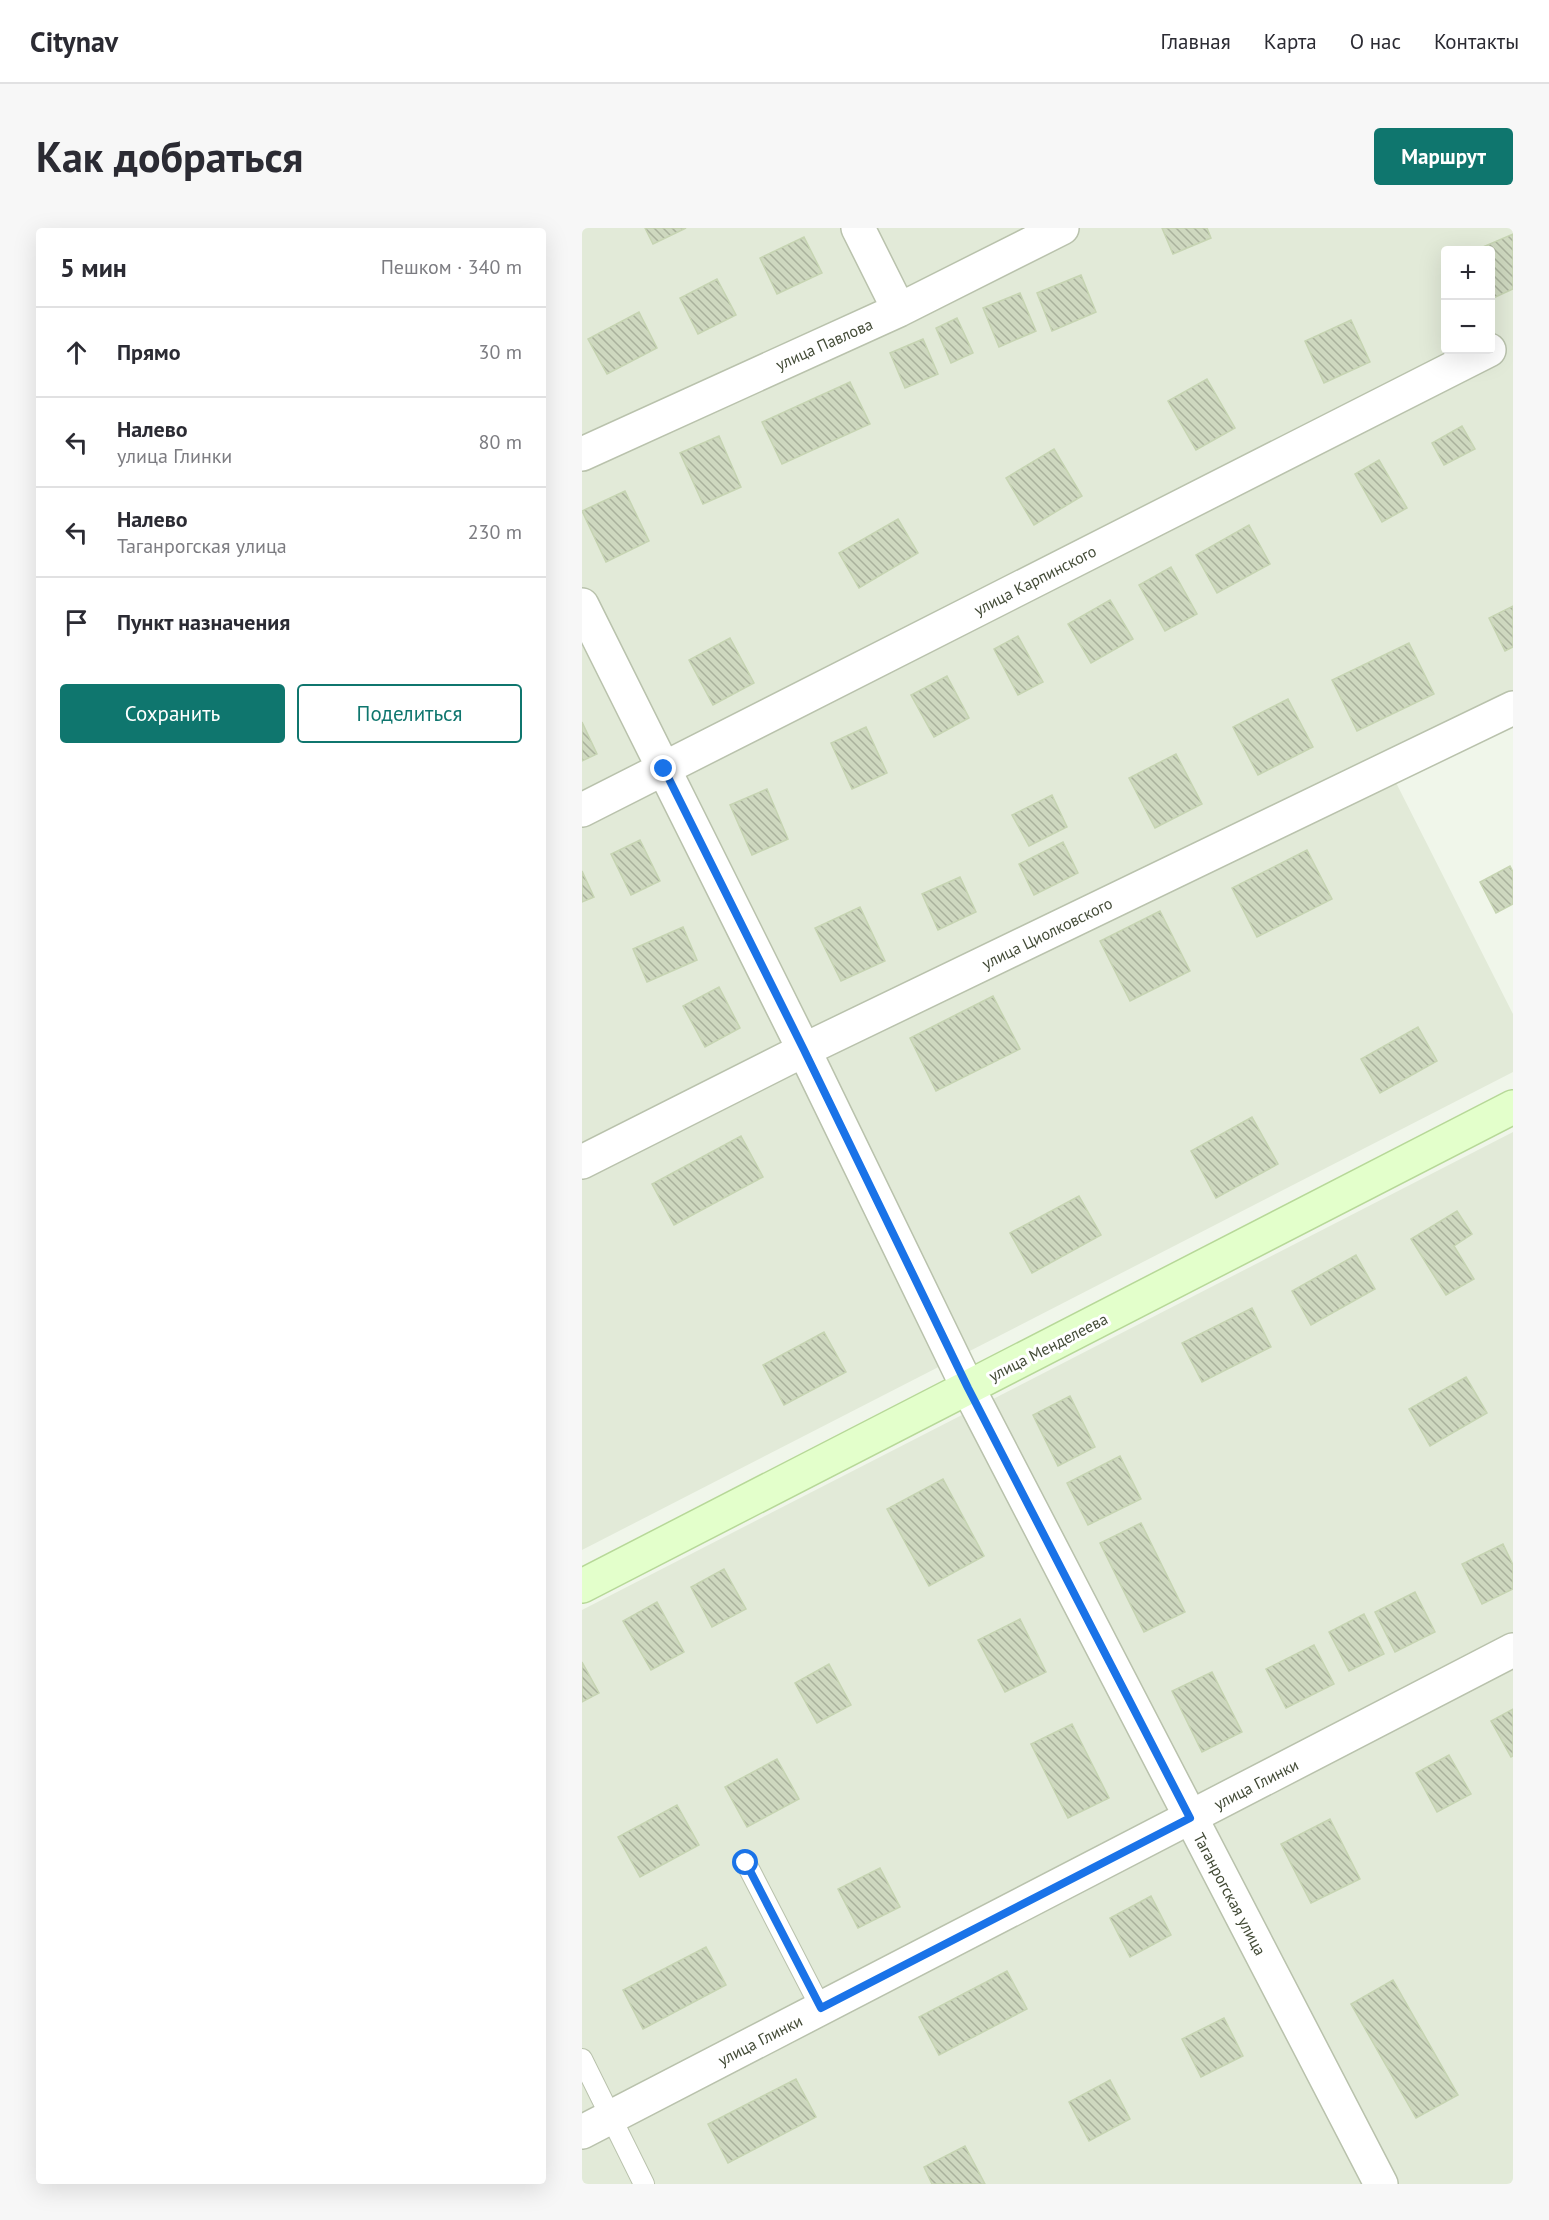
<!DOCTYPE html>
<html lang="ru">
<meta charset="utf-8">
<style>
body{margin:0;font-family:"PT Sans",sans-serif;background:#f7f7f7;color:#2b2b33}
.controls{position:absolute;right:18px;top:18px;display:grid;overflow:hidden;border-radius:6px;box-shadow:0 6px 24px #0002}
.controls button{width:54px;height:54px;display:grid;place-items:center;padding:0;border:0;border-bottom:2px solid #e1e1e2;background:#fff;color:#2b2b33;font:30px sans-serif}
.stop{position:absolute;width:18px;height:18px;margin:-14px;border:4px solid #1a73e8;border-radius:50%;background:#fff}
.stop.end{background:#1a73e8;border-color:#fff;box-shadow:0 2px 6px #0008}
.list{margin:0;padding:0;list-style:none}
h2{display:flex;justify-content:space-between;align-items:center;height:78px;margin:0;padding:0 24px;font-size:26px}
h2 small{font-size:20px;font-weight:400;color:#7c7c81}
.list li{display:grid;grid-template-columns:39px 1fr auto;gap:18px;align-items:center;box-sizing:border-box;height:90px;padding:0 24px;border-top:2px solid #e1e1e2}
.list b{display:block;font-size:22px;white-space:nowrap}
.list p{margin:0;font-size:20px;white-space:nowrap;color:#7c7c81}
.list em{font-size:20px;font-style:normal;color:#7c7c81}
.actions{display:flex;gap:12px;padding:18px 24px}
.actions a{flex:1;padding:14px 0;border:2px solid #0f766e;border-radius:6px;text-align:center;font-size:21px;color:#0f766e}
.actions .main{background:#0f766e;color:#fff}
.icon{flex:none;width:33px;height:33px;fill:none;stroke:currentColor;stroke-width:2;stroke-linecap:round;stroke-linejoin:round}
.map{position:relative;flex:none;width:931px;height:1956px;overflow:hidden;border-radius:6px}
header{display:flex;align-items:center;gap:36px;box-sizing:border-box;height:84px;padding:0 30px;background:#fff;border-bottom:2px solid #e1e1e2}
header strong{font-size:28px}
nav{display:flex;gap:33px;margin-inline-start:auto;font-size:21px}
.intro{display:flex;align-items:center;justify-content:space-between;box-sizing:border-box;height:144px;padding:0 36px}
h1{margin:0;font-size:42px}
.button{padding:15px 27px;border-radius:6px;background:#0f766e;color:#fff;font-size:21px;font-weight:700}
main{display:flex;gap:36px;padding:0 36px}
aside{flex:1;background:#fff;border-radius:6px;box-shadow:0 6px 24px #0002}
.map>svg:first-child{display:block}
.residential{fill:#e2ead8;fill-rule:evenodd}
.building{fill:url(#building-back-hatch);stroke:#c6d4b2;stroke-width:1.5}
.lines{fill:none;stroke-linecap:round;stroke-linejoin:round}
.lane-casing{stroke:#b9c2ac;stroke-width:22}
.street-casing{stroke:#b9c2ac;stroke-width:36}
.secondary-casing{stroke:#b7d898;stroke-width:36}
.lane{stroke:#fff;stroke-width:20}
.street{stroke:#fff;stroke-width:33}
.secondary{stroke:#e3ffcb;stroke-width:33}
.route{stroke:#1a73e8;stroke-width:8}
.labels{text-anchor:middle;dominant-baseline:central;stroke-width:6;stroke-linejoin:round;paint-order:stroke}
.street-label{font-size:16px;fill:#434b37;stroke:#fff}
</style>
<header>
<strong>Citynav</strong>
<nav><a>Главная</a><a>Карта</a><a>О нас</a><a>Контакты</a></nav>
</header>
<div class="intro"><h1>Как добраться</h1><a class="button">Маршрут</a></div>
<main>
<aside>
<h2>5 мин<small>Пешком · 340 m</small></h2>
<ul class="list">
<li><svg class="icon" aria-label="ahead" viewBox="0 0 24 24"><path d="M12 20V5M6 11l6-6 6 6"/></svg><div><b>Прямо</b></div><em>30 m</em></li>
<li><svg class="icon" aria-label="left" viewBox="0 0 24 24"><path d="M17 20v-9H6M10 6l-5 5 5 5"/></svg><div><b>Налево</b><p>улица Глинки</p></div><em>80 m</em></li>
<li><svg class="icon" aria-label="left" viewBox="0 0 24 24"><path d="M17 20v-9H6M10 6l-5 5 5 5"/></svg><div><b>Налево</b><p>Таганрогская улица</p></div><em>230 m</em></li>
<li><svg class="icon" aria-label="arrive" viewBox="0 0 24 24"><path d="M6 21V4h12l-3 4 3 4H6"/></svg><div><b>Пункт назначения</b></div></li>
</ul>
<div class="actions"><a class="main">Сохранить</a><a>Поделиться</a></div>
</aside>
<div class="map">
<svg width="931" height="1956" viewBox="0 0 931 1956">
<defs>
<pattern id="building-back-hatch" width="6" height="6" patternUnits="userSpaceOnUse" patternTransform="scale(1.5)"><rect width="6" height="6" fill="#ced8bf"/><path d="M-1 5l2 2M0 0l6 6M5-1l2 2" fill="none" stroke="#a9b19c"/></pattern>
</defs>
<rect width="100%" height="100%" fill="#f0f6ea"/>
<path class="residential" d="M0 0H931V462L799 525 931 786V844L0 1322ZM864 22H909V122H864Z
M931 904V1956H0V1382Z"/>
<path class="building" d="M63 0H104L71 16Z
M580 0H625L629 10 591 26Z
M931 6V61L909 71V22H894Z
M222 9 240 45 195 66 178 30Z
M499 47 514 84 470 103 455 65Z
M135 51 154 87 116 106 98 70Z
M438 65 454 103 417 119 401 80Z
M57 84 75 120 25 146 6 111Z
M375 90 391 125 369 135 354 100Z
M769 92 788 134 742 155 723 113Z
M341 111 356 146 323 160 308 125Z
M625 151 653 200 614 222 586 173Z
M268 154 288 196 200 236 180 194Z
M880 198 893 221 862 237 850 215Z
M137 208 159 259 121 276 98 225Z
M472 221 500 268 452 297 424 250Z
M797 232 825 280 800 294 773 246Z
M43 263 67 313 24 334 0 283Z
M316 291 336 325 277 360 257 325Z
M667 297 688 336 635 365 614 327Z
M589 339 615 386 583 403 557 357Z
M528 372 551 411 509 435 486 396Z
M931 378V419L923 423 907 390Z
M436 408 461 454 436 467 412 421Z
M148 410 172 455 131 477 107 432Z
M827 415 852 466 775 503 750 452Z
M365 448 387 490 352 509 329 467Z
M706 471 731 519 676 547 651 499Z
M0 494 15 526 0 533Z
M284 499 305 545 270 561 249 515Z
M594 526 620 576 573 600 547 550Z
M185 561 206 611 170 627 148 577Z
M470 567 485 599 447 618 430 587Z
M58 612 78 653 49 667 29 626Z
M481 614 496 645 452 667 437 636Z
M725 622 750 671 675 709 650 660Z
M928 638 931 644V676L914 685 898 654Z
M0 643 12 669 0 674Z
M378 649 394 684 356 702 340 666Z
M278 679 303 733 259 753 233 700Z
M578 683 608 743 548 773 518 713Z
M101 699 115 732 65 754 51 721Z
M137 759 158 800 123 819 101 778Z
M411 768 438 821 354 863 328 810Z
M836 799 855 833 798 865 779 831Z
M670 889 696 936 634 970 609 923Z
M159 908 181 949 92 997 70 956Z
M497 968 519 1007 450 1045 428 1005Z
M875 983 890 1006 872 1018 892 1051 864 1067 829 1011Z
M774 1027 793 1061 729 1097 710 1063Z
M670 1080 689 1119 620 1154 600 1115Z
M242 1104 264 1144 202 1177 181 1137Z
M884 1149 905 1185 848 1218 827 1181Z
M488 1168 513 1219 476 1238 451 1187Z
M538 1228 559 1271 506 1297 485 1255Z
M361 1251 402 1328 347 1358 305 1281Z
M559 1295 603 1384 562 1404 518 1315Z
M921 1316 931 1337V1361L900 1376 880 1336Z
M142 1341 164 1381 130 1399 109 1359Z
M833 1364 853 1404 813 1424 793 1384Z
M75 1374 102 1424 69 1442 41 1393Z
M782 1386 802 1426 767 1443 747 1404Z
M438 1391 464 1444 423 1464 396 1412Z
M732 1417 752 1456 704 1480 684 1441Z
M0 1434 17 1465 0 1474Z
M247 1436 269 1477 235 1495 213 1455Z
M630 1444 660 1504 620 1524 590 1463Z
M931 1481V1528L929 1529 909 1493Z
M490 1496 527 1570 486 1590 449 1516Z
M867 1527 889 1566 855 1584 834 1545Z
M195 1531 217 1571 165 1599 143 1559Z
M95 1577 117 1617 58 1649 36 1609Z
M748 1591 778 1651 729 1675 699 1616Z
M298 1640 318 1679 276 1700 256 1661Z
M569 1668 589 1707 548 1729 528 1690Z
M124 1719 144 1757 61 1801 41 1762Z
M425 1743 445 1781 357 1827 337 1789Z
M811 1752 876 1867 834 1890 769 1776Z
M642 1790 661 1828 619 1849 600 1811Z
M214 1851 234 1889 146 1935 126 1896Z
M528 1852 548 1891 507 1913 487 1874Z
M383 1918 403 1956H350L342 1939Z"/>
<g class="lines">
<defs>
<path id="lane" d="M164 1635 239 1780
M0 1831 62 1956"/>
<path id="street" d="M276 0 317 82
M0 226 317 82 480 0
M0 377 222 822 386 1160 799 1956
M0 582 907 122
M0 934 222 822 931 480
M0 1904 931 1422"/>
<path id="secondary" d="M0 1358 931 879"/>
</defs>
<use href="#lane" class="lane-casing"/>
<use href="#street" class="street-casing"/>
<use href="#secondary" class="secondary-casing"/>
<use href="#lane" class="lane"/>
<use href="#street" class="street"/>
<use href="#secondary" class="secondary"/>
</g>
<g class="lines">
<path class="route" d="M82 541 222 822 386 1160 608 1590 239 1780 164 1635"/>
</g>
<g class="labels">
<g class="street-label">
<text transform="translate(242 116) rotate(-24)">улица Павлова</text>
<text transform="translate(453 352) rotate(-27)">улица Карпинского</text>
<text transform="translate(465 705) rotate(-26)">улица Циолковского</text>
<text transform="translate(466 1119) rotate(-27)">улица Менделеева</text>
<text transform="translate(674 1556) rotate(-27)">улица Глинки</text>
<text transform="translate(648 1666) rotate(62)">Таганрогская улица</text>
<text transform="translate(178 1812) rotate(-27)">улица Глинки</text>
</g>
</g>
</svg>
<div class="controls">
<button>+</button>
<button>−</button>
</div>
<div class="stop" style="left:164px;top:1635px"></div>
<div class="stop end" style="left:82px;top:541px"></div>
</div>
</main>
